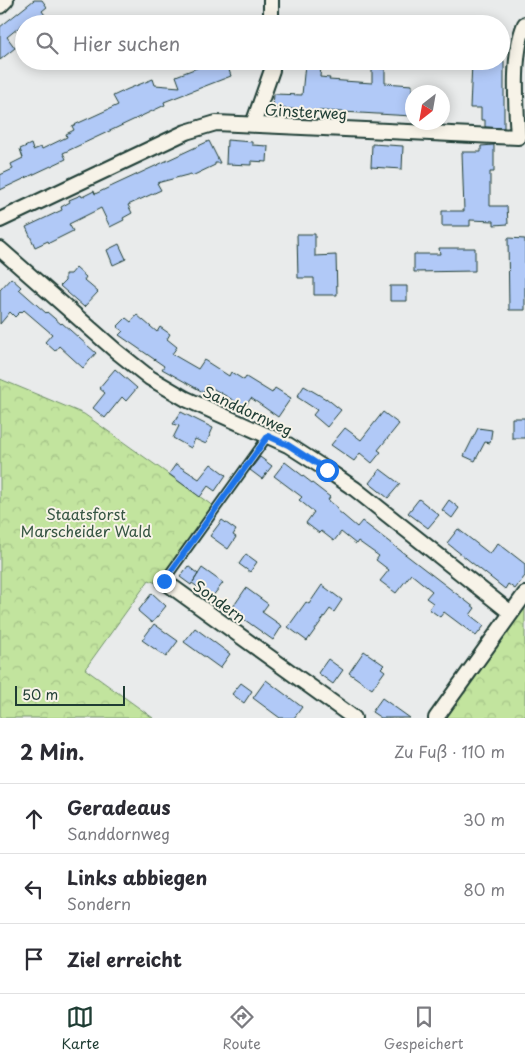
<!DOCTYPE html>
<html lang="de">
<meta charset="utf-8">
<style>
body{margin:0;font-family:"Playpen Sans",sans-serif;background:#f2f2f3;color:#2b2b33}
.compass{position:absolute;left:405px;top:85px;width:45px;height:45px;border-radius:50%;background:#fff;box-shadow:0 2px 12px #0003;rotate:211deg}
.scale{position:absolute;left:15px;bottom:12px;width:110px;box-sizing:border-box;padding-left:5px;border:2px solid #1f3d34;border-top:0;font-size:14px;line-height:18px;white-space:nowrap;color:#1f3d34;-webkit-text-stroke:4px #f7f3e8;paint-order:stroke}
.stop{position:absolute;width:15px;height:15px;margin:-11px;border:4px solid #1a73e8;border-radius:50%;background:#fff}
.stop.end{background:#1a73e8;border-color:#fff;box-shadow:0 1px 5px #0008}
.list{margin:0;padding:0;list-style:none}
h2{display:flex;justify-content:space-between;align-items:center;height:65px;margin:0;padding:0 20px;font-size:21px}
h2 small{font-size:16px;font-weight:400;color:#7c7c81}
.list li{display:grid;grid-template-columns:32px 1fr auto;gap:15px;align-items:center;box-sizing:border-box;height:70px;padding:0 20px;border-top:1px solid #e1e1e2}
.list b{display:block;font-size:19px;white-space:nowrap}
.list p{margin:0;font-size:16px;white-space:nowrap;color:#7c7c81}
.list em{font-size:16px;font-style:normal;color:#7c7c81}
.icon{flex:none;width:28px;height:28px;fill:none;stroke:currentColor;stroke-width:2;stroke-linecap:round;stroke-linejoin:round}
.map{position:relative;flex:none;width:525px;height:718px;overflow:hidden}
.search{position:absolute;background:#fff;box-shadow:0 2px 12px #0003;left:15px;right:15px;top:15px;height:55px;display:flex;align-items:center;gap:12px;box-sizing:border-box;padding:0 18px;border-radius:28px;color:#7c7c81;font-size:19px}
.sheet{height:275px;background:#fff}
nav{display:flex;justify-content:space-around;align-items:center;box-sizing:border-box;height:70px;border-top:1px solid #e1e1e2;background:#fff;font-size:14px;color:#7c7c81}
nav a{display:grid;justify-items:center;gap:2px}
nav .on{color:#1f3d34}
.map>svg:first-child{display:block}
.forest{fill:url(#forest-crowns);stroke:#709069}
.building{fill:#b1c9f7;stroke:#1f3d34}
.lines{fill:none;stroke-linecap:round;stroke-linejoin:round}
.service-casing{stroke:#1f3d34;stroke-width:11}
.minor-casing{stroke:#1f3d34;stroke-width:18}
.service{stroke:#f7f3e8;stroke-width:7}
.minor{stroke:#f7f3e8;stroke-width:14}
.route{stroke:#1a73e8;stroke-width:6}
.labels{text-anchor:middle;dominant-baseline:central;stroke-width:4;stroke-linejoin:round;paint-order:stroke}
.street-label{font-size:15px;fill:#1f3d34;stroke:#f7f3e8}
.park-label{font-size:15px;fill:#375644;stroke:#f7f3e8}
</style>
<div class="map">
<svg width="525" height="718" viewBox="0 0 525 718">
<defs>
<pattern id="forest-crowns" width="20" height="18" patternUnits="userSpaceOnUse" patternTransform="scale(1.25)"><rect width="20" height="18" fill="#c2e49e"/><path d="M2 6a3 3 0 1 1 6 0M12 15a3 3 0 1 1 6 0" fill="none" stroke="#a6c489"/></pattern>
</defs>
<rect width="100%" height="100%" fill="#e9ebeb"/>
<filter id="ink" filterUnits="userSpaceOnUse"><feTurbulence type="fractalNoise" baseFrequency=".02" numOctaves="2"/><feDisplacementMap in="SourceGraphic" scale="10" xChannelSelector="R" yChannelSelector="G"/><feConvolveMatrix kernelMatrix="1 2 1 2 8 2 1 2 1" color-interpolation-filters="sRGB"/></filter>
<g filter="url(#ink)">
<path class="forest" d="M0 379 84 414 213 506 165 573 156 583 149 580 85 669 153 718H0Z
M525 608V718H444L517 619Z"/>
<path class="building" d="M34 0H42L47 7 42 11 47 18 39 24H23L7 37 15 48 0 60V27Z
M215 61H226L231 76 164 102 165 105 63 153 66 159 0 190V175L13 169 11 164 23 158 20 149 31 144 33 150 41 147 42 149 67 137 66 134 74 130 72 126 118 105 113 96 128 89 153 79 155 85 180 87 176 76Z
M504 61V128L485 127V120H481V108H470L472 62Z
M305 64 321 65 320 77 330 78 329 80 372 83V68L385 69V83L412 85V116L273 108 274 94 302 95Z
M227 140 252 142V145L268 146 267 162 251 161V165L226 164Z
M209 141 220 163H215V165L192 176 191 174 157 183 161 190 128 205 132 213 123 218 124 220 110 227 101 208 69 224 73 231 49 243 48 241 35 247 26 227 62 210 61 207 70 202 69 200 81 195 82 197 94 191 95 194Z
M372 144 403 146 402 169 371 167Z
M494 145V172H490V206H507L508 224 494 225V221L470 220V226H442V211H464L462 152H481V146Z
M297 234H315V256L336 255 337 295H314V278H298Z
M508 238 525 239V310H509Z
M119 244 126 259 113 265 107 250Z
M439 248H475V271L414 272V254H440Z
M76 268 86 277 84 280 98 292 84 307 60 286 65 281V274H71Z
M11 278 21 287 19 289 46 313 47 312 61 324 62 323 96 353 83 368 59 346 55 351 45 342 52 334 24 310 22 312 21 311 15 317 10 312 0 324V290Z
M390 286H407V301H390Z
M137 315 157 332 160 327 170 334 167 339 177 347 172 354 198 369 204 360 229 376 231 372 244 380 246 377 272 393 275 388 291 398 278 417 251 398 245 407 207 385 203 392 162 369 164 366 119 335 123 331 117 327 126 318 131 322Z
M115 369 137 388 126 401 122 397 105 418 93 408 105 393 99 388Z
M304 386 326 399V398L341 410 327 427 313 415 317 410 297 397Z
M181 412 213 428 206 444 195 439 191 448 173 438 179 426 173 424Z
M383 412 399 424 378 450 381 452 372 463 360 453 354 461 331 445 345 428 361 440Z
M512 418H525V438H512Z
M478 428 492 430 490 443 485 442 475 461 464 456Z
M260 457 272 466 262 479 250 470Z
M285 462 330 497 328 500 338 508 337 510 357 527 362 521 475 608 470 615 484 626 476 636 444 612 440 617 429 609 433 603 426 598 432 591 411 574 396 593 380 581 389 570 376 560 379 556 358 541 356 544 341 532 334 541 321 531 319 533 306 523 314 512 299 500 302 497 274 476Z
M176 464 199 479 211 464 226 475 215 491 208 486 200 497 169 474Z
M380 469 400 484 388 498 369 483Z
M419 499 439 515 428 528 408 513Z
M449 500 459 508 452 518 442 510Z
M222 520 236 530 233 535 236 537 228 549 210 536Z
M458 529 490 554 498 543 525 564V576L515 589 508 584 505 589 447 543Z
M246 554 257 562 250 572 239 564Z
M188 566 198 574 193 582 202 568 223 583 212 597 192 583 191 585 180 577Z
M322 585 342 600 334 612 330 609 307 641 288 627 306 602 309 604Z
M246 588 268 604 262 612 282 626 273 640 231 610Z
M152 593 166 606 152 623 138 611Z
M154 624 178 641 166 657 142 640Z
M195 628 230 654 220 668 184 642Z
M364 651 384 665 381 668 385 671 372 689 349 673Z
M328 659 343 670 333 684 318 673Z
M266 680 302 707 294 718H280L253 698Z
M241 683 252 691 244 703 232 694Z
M382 698 410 718H381L372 712Z"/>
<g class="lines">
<defs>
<path id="service" d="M164 581 268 436"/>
<path id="minor" d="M271 0V24
M0 6 6 0
M253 124 272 70V61
M0 220 186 132 216 123 518 137C516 104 512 54 525 24
M0 249 116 351 150 378 186 399 288 445 327 470 355 489 511 613
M164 581 354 718
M436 718 525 594"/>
</defs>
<use href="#service" class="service-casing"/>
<use href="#minor" class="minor-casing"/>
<use href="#service" class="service"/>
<use href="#minor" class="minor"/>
</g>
</g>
<g class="lines" filter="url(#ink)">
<path class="route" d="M164 581 268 436 288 445 327 470"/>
</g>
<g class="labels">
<g class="street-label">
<text transform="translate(306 111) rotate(3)">Ginsterweg</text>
<text transform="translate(248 410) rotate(25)">Sanddornweg</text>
<text transform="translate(220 601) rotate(36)">Sondern</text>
</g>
<g class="park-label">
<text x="86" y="513">Staatsforst<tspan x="86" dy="17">Marscheider Wald</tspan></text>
</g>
</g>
</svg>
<svg class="compass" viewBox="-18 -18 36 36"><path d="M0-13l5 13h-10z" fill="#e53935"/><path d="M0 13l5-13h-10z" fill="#7c7c81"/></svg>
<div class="scale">50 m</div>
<div class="stop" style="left:327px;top:470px"></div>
<div class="stop end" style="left:164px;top:581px"></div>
<div class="search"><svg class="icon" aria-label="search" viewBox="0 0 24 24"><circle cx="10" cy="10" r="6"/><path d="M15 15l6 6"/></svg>Hier suchen</div>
</div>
<section class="sheet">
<h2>2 Min.<small>Zu Fuß · 110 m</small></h2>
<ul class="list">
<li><svg class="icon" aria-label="ahead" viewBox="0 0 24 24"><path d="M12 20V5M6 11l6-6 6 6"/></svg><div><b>Geradeaus</b><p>Sanddornweg</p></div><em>30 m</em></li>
<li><svg class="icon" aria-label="left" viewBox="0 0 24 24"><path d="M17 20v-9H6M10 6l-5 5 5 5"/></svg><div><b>Links abbiegen</b><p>Sondern</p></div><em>80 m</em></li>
<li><svg class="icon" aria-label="arrive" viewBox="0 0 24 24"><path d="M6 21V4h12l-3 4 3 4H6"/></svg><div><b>Ziel erreicht</b></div></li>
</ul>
</section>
<nav>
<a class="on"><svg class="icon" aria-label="map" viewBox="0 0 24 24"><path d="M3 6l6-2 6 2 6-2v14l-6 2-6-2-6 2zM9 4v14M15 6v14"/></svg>Karte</a>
<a><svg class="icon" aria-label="directions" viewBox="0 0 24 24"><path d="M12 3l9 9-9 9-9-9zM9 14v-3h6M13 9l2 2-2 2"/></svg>Route</a>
<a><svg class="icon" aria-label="saved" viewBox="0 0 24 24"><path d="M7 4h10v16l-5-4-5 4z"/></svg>Gespeichert</a>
</nav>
